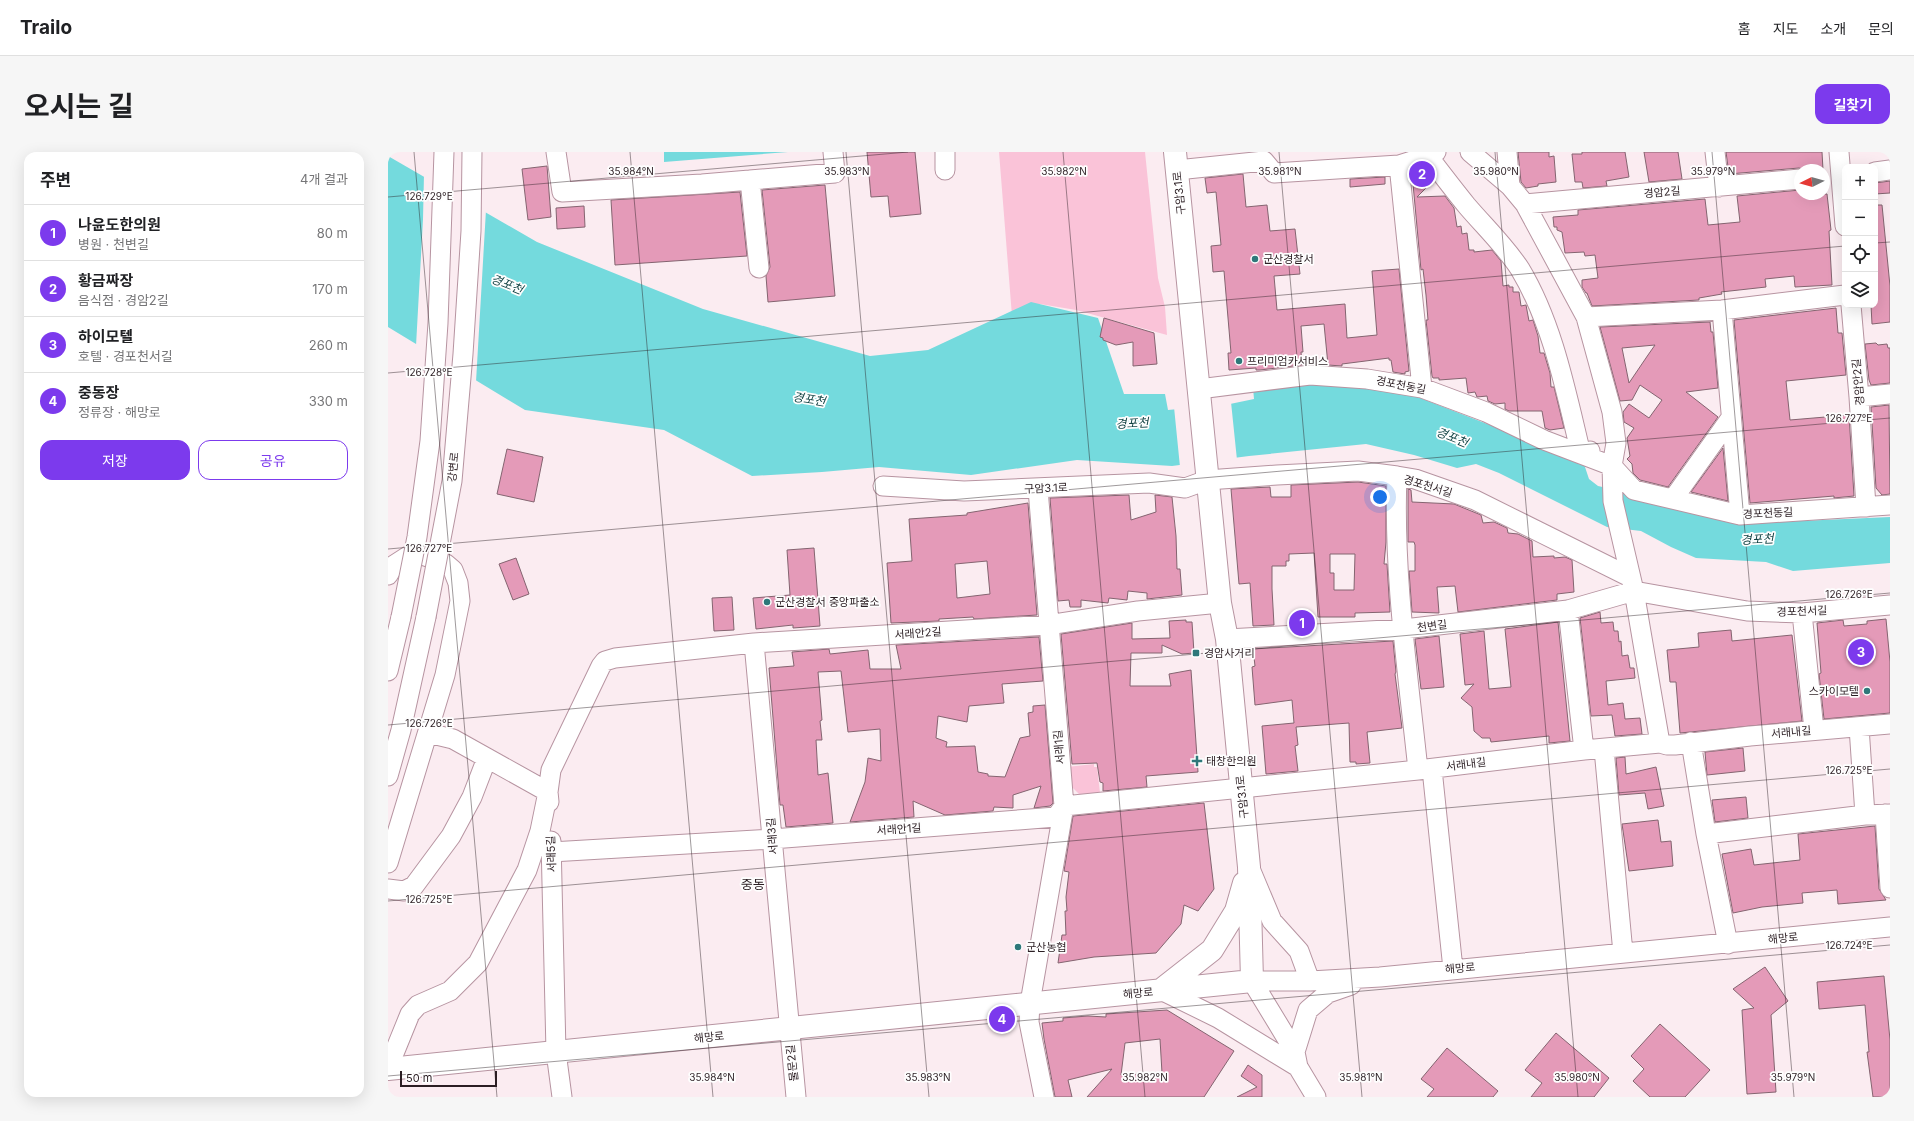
<!DOCTYPE html>
<html lang="ko">
<meta charset="utf-8">
<style>
body{margin:0;font-family:Inter,"Noto Sans KR",sans-serif;background:#f6f6f6;color:#202124}
.controls{position:absolute;right:12px;top:12px;display:grid;overflow:hidden;border-radius:8px;box-shadow:0 4px 16px #0002}
.controls button{width:36px;height:36px;display:grid;place-items:center;padding:0;border:0;border-bottom:1px solid #e0e0e0;background:#fff;color:#202124;font:20px sans-serif}
.compass{position:absolute;left:1406px;top:12px;width:36px;height:36px;border-radius:50%;background:#fff;box-shadow:0 4px 16px #0002;rotate:265deg}
.scale{position:absolute;left:12px;bottom:10px;width:97px;box-sizing:border-box;padding-left:4px;border:2px solid #2b1e23;border-top:0;font-size:11px;line-height:14px;white-space:nowrap;color:#2b1e23;-webkit-text-stroke:3px #fefefe;paint-order:stroke}
.you{position:absolute;left:992px;top:345px;width:14px;height:14px;margin:-10px;border:3px solid #fff;border-radius:50%;background:#1a73e8;box-shadow:0 0 0 6px #1a73e833}
.badge{display:grid;place-items:center;width:26px;height:26px;border-radius:50%;background:#7c3aed;color:#fff;font-size:13px;font-weight:700}
.pin{position:absolute;translate:-50% -50%;border:2px solid #fff;box-shadow:0 1px 4px #0006}
.list{margin:0;padding:0;list-style:none}
h2{display:flex;justify-content:space-between;align-items:center;height:52px;margin:0;padding:0 16px;font-size:17px}
h2 small{font-size:13px;font-weight:400;color:#757577}
.list li{display:grid;grid-template-columns:26px 1fr auto;gap:12px;align-items:center;box-sizing:border-box;height:56px;padding:0 16px;border-top:1px solid #e0e0e0}
.list b{display:block;font-size:15px;white-space:nowrap}
.list p{margin:0;font-size:13px;white-space:nowrap;color:#757577}
.list em{font-size:13px;font-style:normal;color:#757577}
.actions{display:flex;gap:8px;padding:12px 16px}
.actions a{flex:1;padding:9px 0;border:1px solid #7c3aed;border-radius:12px;text-align:center;font-size:14px;color:#7c3aed}
.actions .main{background:#7c3aed;color:#fff}
.icon{flex:none;width:22px;height:22px;fill:none;stroke:currentColor;stroke-width:2;stroke-linecap:round;stroke-linejoin:round}
.map{position:relative;flex:none;width:1502px;height:945px;overflow:hidden;border-radius:12px}
header{display:flex;align-items:center;gap:24px;box-sizing:border-box;height:56px;padding:0 20px;background:#fff;border-bottom:1px solid #e0e0e0}
header strong{font-size:19px}
nav{display:flex;gap:22px;margin-inline-start:auto;font-size:14px}
.intro{display:flex;align-items:center;justify-content:space-between;box-sizing:border-box;height:96px;padding:0 24px}
h1{margin:0;font-size:28px}
.button{padding:10px 18px;border-radius:12px;background:#7c3aed;color:#fff;font-size:14px;font-weight:700}
main{display:flex;gap:24px;padding:0 24px}
aside{flex:1;background:#fff;border-radius:12px;box-shadow:0 4px 16px #0002}
.map>svg:first-child{display:block}
.green{fill:#fac3d8}
.water{fill:#74dadd}
.pier{fill:#fbecf1}
.building{fill:#e49ab8;stroke:#846470;fill-rule:evenodd}
.lines{fill:none;stroke-linecap:round;stroke-linejoin:round}
.minor-casing{stroke:#b794a1;stroke-width:21}
.major-casing{stroke:#b794a1;stroke-width:24}
.minor{stroke:#fff;stroke-width:19}
.major{stroke:#fff;stroke-width:22}
.minor-bridge-casing{stroke:#b794a1;stroke-width:21;stroke-linecap:butt}
.minor-bridge{stroke:#fff;stroke-width:19}
.ticks{fill:none;stroke:#2b1e23;stroke-width:1;stroke-opacity:0.45}
.poi-dot{fill:#2e787a;stroke:#fefefe;stroke-width:1.5}
.labels{text-anchor:middle;dominant-baseline:central;stroke-width:3.5;stroke-linejoin:round;paint-order:stroke}
.street-label{font-size:11px;fill:#2b1e23;stroke:#fefefe}
.poi-label{font-size:11px;fill:#2b1e23;stroke:#fefefe;text-anchor:start}
.water-label{font-size:12px;font-style:italic;fill:#134344;stroke:#fefefe}
.quarter-label{font-size:13px;fill:#2b1e23;stroke:#fefefe}
.ticks-label{font-size:10px;text-anchor:middle;fill:#2b1e23;stroke:#fefefe;stroke-width:3.5;stroke-linejoin:round;paint-order:stroke}
</style>
<header>
<strong>Trailo</strong>
<nav><a>홈</a><a>지도</a><a>소개</a><a>문의</a></nav>
</header>
<div class="intro"><h1>오시는 길</h1><a class="button">길찾기</a></div>
<main>
<aside>
<h2>주변<small>4개 결과</small></h2>
<ul class="list">
<li><span class="badge">1</span><div><b>나윤도한의원</b><p>병원 · 천변길</p></div><em>80 m</em></li>
<li><span class="badge">2</span><div><b>황금짜장</b><p>음식점 · 경암2길</p></div><em>170 m</em></li>
<li><span class="badge">3</span><div><b>하이모텔</b><p>호텔 · 경포천서길</p></div><em>260 m</em></li>
<li><span class="badge">4</span><div><b>중동장</b><p>정류장 · 해망로</p></div><em>330 m</em></li>
</ul>
<div class="actions"><a class="main">저장</a><a>공유</a></div>
</aside>
<div class="map">
<svg width="1502" height="945" viewBox="0 0 1502 945">
<rect width="100%" height="100%" fill="#fbecf1"/>
<path class="green" d="M611 0H757L770 126 777 155 779 183 688 158 652 152 624 164Z
M706 612V615H709L712 641 691 642 680 631 679 615Z"/>
<path class="water" d="M276 0H400L276 10Z
M0 4 149 90 315 157 482 204 540 198 643 150 710 166 736 242H777L780 258 842 252 866 247 865 236 920 226 996 232 1195 309 1201 327 1210 334 1313 357 1334 366 1369 371 1502 365V411L1405 419 1378 410 1308 406 1283 395 1253 379 1219 375 1111 321 1088 312 1069 316 1026 303 978 292 861 304 784 314 689 308 583 323 491 315 434 320 364 324 276 278 137 258 0 175Z"/>
<path class="pier" d="M36 22 98 58 88 230 28 194 35 67Z
M843 250 849 308 792 315 786 255Z"/>
<path class="building" d="M479 0H527L533 62 502 65 500 44 483 45Z
M1130 0H1161V5L1166 4 1168 30 1150 32V34L1138 36 1133 30Z
M1194 0H1237L1241 25 1218 29 1219 34 1195 36 1194 30H1187L1184 2H1194Z
M1256 0H1290L1294 27 1261 30Z
M1338 0H1434L1435 18H1418L1411 16 1341 22Z
M159 14 163 65 140 68 134 17Z
M1036 17 1045 29 1029 45 1057 44 1066 56 1069 75 1073 74 1074 82 1079 81 1081 98H1086V100L1104 98 1113 109 1115 134 1121 133V135H1125V140H1131L1133 154 1138 153 1141 169 1145 168 1150 184 1152 201H1156L1162 221 1163 235H1166L1176 276 1162 278 1157 276 1154 259H1121L1117 257V251L1107 252 1100 249 1099 244 1089 245 1087 240 1080 241 1078 226 1051 228V226H1045L1044 224 1038 168H1040L1038 143 1035 117 1033 118 1024 21Z
M855 22 858 55 879 53 882 79 907 77 912 122 886 124 889 158 957 152 959 186 989 183 984 119 1011 117 1021 219 1017 220V222L1005 220 1003 208H1001V206L954 212V214L940 213 936 172 913 174 915 200H913L914 213 872 218H868V216L841 218 840 201H843L836 119 825 120 823 94 833 93 828 40 819 41 817 26Z
M997 25V32L962 35V27Z
M1502 29V41L1487 42V31Z
M437 33 447 144 380 150 378 124 382 115 374 38Z
M1412 38V42H1439L1443 78 1441 79 1444 133 1407 135 1406 124 1377 127 1378 135 1333 140 1334 142 1311 146V148L1204 154 1199 141H1198L1194 135V128L1210 126 1207 103 1197 104 1196 100 1177 101 1174 80 1169 78V75H1166L1165 65 1190 63V58L1317 47 1320 73 1352 70 1349 44Z
M352 40 359 104 227 113 223 48Z
M1487 53H1494L1502 134V170L1484 172 1483 153H1487Z
M196 54 197 75 169 77 168 56Z
M1448 156 1450 181H1454L1458 223 1398 229 1402 268 1461 263 1466 344 1446 346V344L1362 351 1346 168Z
M716 166 766 181 769 212 745 214V190L728 193 715 188V186L712 185Z
M1322 170 1323 180H1325L1330 236 1298 240 1330 265 1280 335 1252 328 1245 321 1244 312 1239 307 1242 304 1239 286 1246 276 1236 270 1235 260 1241 252 1261 266 1274 248 1252 233 1244 248 1232 249 1212 175ZM1267 193 1260 203 1241 231 1234 196Z
M1488 191 1490 193 1499 192 1500 196H1502V231L1483 233 1481 228 1477 192Z
M1501 253 1502 342 1494 343 1488 336 1483 255Z
M1335 296 1340 349 1303 340Z
M119 297 155 305 146 350 109 342Z
M970 330 998 334V390L996 412H999L1002 460 967 461V465H930L926 401 901 402V409H898V414H884V437L886 473 865 474 862 431 851 432 843 337 882 335 883 345H903V333ZM942 402H967L966 438H946V421H942Z
M1020 337 1023 338 1024 350 1066 352 1093 363 1095 371 1106 370 1119 376 1120 381 1130 382 1144 389 1145 405 1166 404V406L1177 405 1184 408 1186 440 1169 442V448L1070 460 1067 434 1049 435 1051 461 1024 460 1021 419H1027V393L1026 390H1020Z
M741 343 743 368 768 360 767 343 784 345 788 384 789 417H792L794 443 759 447V441L740 439 739 448 721 446 720 451 693 448V455H682L681 448 670 449 662 346Z
M640 351 649 463 586 467 585 465 551 467V469L503 471 499 411 524 409 521 367 579 363V361ZM599 409 602 442 569 446 567 412Z
M426 396 432 474 405 476V473L368 477 365 446 402 443 399 398Z
M128 406 141 442 125 448 111 412Z
M344 445 346 478 326 479 324 446Z
M1212 460 1213 471 1225 470 1226 479H1230L1231 490 1233 489 1234 504 1240 503 1242 516H1246L1247 526 1218 529 1220 553 1235 551 1237 567 1252 566 1254 582 1227 584 1224 563 1203 564 1192 466Z
M1498 467 1502 510V561L1436 567 1431 522 1433 521 1429 471 1455 468 1456 474 1479 472V469Z
M798 468V470H804L806 501 794 502 774 493V501H743L742 534H783L781 522 803 518 810 620 758 624 759 635 715 639V631L712 630 709 611 684 612 673 482 744 471V487L782 486 781 469Z
M1170 470 1182 589 1161 591V584L1103 590 1102 586H1094L1086 579 1084 555 1073 546 1086 532 1077 533 1072 482 1096 479 1101 537 1123 535 1117 477Z
M1343 478 1344 489 1404 483 1414 569 1292 581 1288 530H1282L1279 498 1311 495 1310 481Z
M1051 484 1056 535 1033 537 1027 487Z
M651 485 655 529 614 532 616 551 581 554 579 570 550 564 548 586 559 590 558 595 587 594 590 620 600 622V624L617 625 632 586 642 584 640 561 645 560V554L657 553 665 651 662 654 646 656 653 634 625 643V656L606 655 605 659 557 663 525 649 526 665 462 670 477 630 480 606 493 609 492 577 460 580 453 519 430 520 434 568 432 569 434 588H428L430 623 440 621 445 671 398 675 395 653H392L381 516 406 514 404 500 441 497 442 502 480 498 482 517H513L508 493Z
M1005 489 1008 520 1007 522 1014 576 979 580 982 611 968 612V610H962L961 571 908 575 910 593 907 594 910 619 878 622 874 574 906 571 904 548 867 553 864 515 867 514 865 497Z
M1355 596 1357 619 1319 623 1317 600Z
M1237 605 1238 622 1268 615 1276 654 1260 657 1257 641 1231 643 1228 606Z
M1358 645 1360 666 1327 670 1324 648Z
M816 651 826 737 810 759 796 753 793 772 768 801 706 805 670 811 674 783H678L677 759H679L678 745 681 720 676 719 685 664Z
M1270 668 1273 690 1283 689 1285 714 1241 719 1234 672Z
M1487 674 1491 737 1498 748 1450 752 1449 738 1414 741 1415 751 1374 755 1345 761 1334 702 1363 697 1366 713 1412 708 1410 682Z
M1377 815 1400 849 1383 863 1388 940 1359 942 1354 858 1366 856 1345 837Z
M1496 824 1502 888V945H1485L1479 900H1481L1477 853 1431 857 1429 830Z
M779 858 846 899 816 945H699L724 917 680 928 684 945H667L656 887 654 871 675 869V866L700 864 718 865V862ZM772 887 774 921 733 923 737 891Z
M1272 872 1322 918 1297 945H1262L1245 929 1256 917 1243 904Z
M1168 881 1221 926 1206 945H1143L1154 931 1137 918Z
M1059 896 1110 939 1105 945H1039L1046 937 1033 927Z
M860 913 874 923V945H849L869 935 853 924Z"/>
<g class="lines">
<defs>
<path id="minor" d="M168 0 174 40 314 32 447 21 445 0
M557 0V18
M1082 0 1122 34 1137 52 1198 165 1224 260 1228 291 1224 314 1246 338 1352 363 1502 353
M1119 0 1122 34
M1327 0 1331 35
M1451 0 1457 74
M1040 4C1053 21 1066 38 1079 54 1097 75 1117 94 1132 117 1165 172 1178 240 1193 302L1202 299
M1011 13 1034 236
M789 18 876 9 886 21 1011 13 1040 4 1048 0
M1487 20 1502 18
M362 28 371 116
M1137 52 1412 27
M1463 153 1471 245 1478 355
M1334 158 1352 363
M1198 165 1334 158 1457 143
M811 237 922 223 979 227 1034 236 1098 260 1156 288 1224 314 1225 349 1246 439 1272 591
M1471 245 1502 242
M1009 324C1005 421 1020 522 1030 618
M495 334 576 339 761 331 797 336 819 328 889 323 970 319 1009 324 1027 327 1087 348 1242 425
M650 337 676 654 642 851 641 870 656 945
M1285 347 1342 267
M0 423 6 413 20 404 34 403 46 407 58 412 65 418 70 431 72 449 57 523 0 711
M1180 458 1196 598
M1414 461 1426 578
M839 487 1016 477 1180 458 1246 439 1359 459 1414 461 1502 453
M366 491 408 945
M0 519 13 465
M1471 575 1477 663
M40 581 65 587 160 640 161 650
M1303 590 1318 682 1340 792
M1216 597 1235 801
M1044 617 1065 817
M0 624 13 578 38 465
M1497 662 1502 736
M1318 682 1477 663 1502 662
M163 689 168 900 174 945
M163 700 384 687 668 665 676 654 1030 618 1196 598 1272 591 1279 593H1287L1362 584 1502 572
M863 719 884 769 911 799 922 829
M0 737 16 739 26 734 63 684 84 645 99 606
M864 829H922L992 825 1502 775
M864 829 907 900 910 915 928 945
M773 838 830 866 910 915
M907 900 920 858 940 841 963 833
M0 916 22 862 30 853 62 839 90 811 139 718 152 679 160 640 163 618 213 514 217 509 227 506 366 491 660 473 750 459 832 451"/>
<path id="major" d="M773 838 824 798 848 759 856 731
M0 917 864 829 861 715 839 487 832 451 787 0"/>
</defs>
<use href="#minor" class="minor-casing"/>
<use href="#major" class="major-casing"/>
<use href="#minor" class="minor"/>
<use href="#major" class="major"/>
<defs>
<path id="minor-bridge" d="M13 465 29 385 42 289 50 171 56 0
M38 465 64 329 75 202 83 79 84 0"/>
</defs>
<use href="#minor-bridge" class="minor-bridge-casing"/>
<use href="#minor-bridge" class="minor-bridge"/>
</g>
<path class="ticks" d="M26 0 109 945M242 0 325 945M458 0 541 945M675 0 757 945M891 0 974 945M1107 0 1190 945M1324 0 1406 945M0 45 520 0M1487 91 1502 90M0 221 1457 94M0 397 1502 266M0 573 1502 441M0 749 1502 617M0 924 1502 793"/>
<g class="poi-dot">
<circle cx="867" cy="107" r="4"/>
<circle cx="851" cy="209" r="4"/>
<circle cx="379" cy="450" r="4"/>
<rect x="804" y="497" width="8" height="8" rx="2"/>
<circle cx="1479" cy="539" r="4"/>
<path d="M807 603h4v4h4v4h-4v4h-4v-4h-4v-4h4z"/>
<circle cx="630" cy="795" r="4"/>
</g>
<g class="labels">
<g class="street-label">
<text transform="translate(1274 40) rotate(-5)">경암2길</text>
<text transform="translate(791 41) rotate(-96)">구암3.1로</text>
<text transform="translate(1470 230) rotate(-95)">경암안2길</text>
<text transform="translate(1013 233) rotate(11)">경포천동길</text>
<text transform="translate(65 315) rotate(-84)">강변로</text>
<text transform="translate(1040 334) rotate(17)">경포천서길</text>
<text transform="translate(658 336) rotate(-2)">구암3.1로</text>
<text transform="translate(1380 361) rotate(-3)">경포천동길</text>
<text transform="translate(1414 459) rotate(-2)">경포천서길</text>
<text transform="translate(1044 474) rotate(-7)">천변길</text>
<text transform="translate(530 481) rotate(-4)">서래안2길</text>
<text transform="translate(1403 580) rotate(-5)">서래내길</text>
<text transform="translate(671 595) rotate(-95)">서래1길</text>
<text transform="translate(1078 612) rotate(-7)">서래내길</text>
<text transform="translate(854 645) rotate(-96)">구암3.1로</text>
<text transform="translate(511 677) rotate(-4)">서래안1길</text>
<text transform="translate(384 684) rotate(-95)">서래3길</text>
<text transform="translate(163 702) rotate(-92)">서래5길</text>
<text transform="translate(1395 786) rotate(-6)">해망로</text>
<text transform="translate(1072 816) rotate(-5)">해망로</text>
<text transform="translate(750 841) rotate(-5)">해망로</text>
<text transform="translate(321 885) rotate(-6)">해망로</text>
<text transform="translate(404 911) rotate(-96)">물문2길</text>
</g>
<g class="poi-label">
<text x="875" y="107">군산경찰서</text>
<text x="859" y="209">프리미엄카서비스</text>
<text x="387" y="450">군산경찰서 중앙파출소</text>
<text x="816" y="501">경암사거리</text>
<text x="1471" y="539" text-anchor="end">스카이모텔</text>
<text x="818" y="609">태창한의원</text>
<text x="638" y="795">군산농협</text>
</g>
<g class="water-label">
<text transform="translate(119 132) rotate(22)">경포천</text>
<text transform="translate(421 247) rotate(9)">경포천</text>
<text transform="translate(744 271) rotate(-3)">경포천</text>
<text transform="translate(1064 285) rotate(22)">경포천</text>
<text transform="translate(1369 387) rotate(-3)">경포천</text>
</g>
<g class="quarter-label">
<text x="365" y="732">중동</text>
</g>
</g>
<g class="ticks-label">
<text x="243" y="23">35.984°N</text>
<text x="459" y="23">35.983°N</text>
<text x="676" y="23">35.982°N</text>
<text x="892" y="23">35.981°N</text>
<text x="1108" y="23">35.980°N</text>
<text x="1325" y="23">35.979°N</text>
<text x="41" y="48">126.729°E</text>
<text x="41" y="224">126.728°E</text>
<text x="1461" y="270">126.727°E</text>
<text x="41" y="400">126.727°E</text>
<text x="1461" y="446">126.726°E</text>
<text x="41" y="575">126.726°E</text>
<text x="1461" y="622">126.725°E</text>
<text x="41" y="751">126.725°E</text>
<text x="1461" y="797">126.724°E</text>
<text x="324" y="929">35.984°N</text>
<text x="540" y="929">35.983°N</text>
<text x="757" y="929">35.982°N</text>
<text x="973" y="929">35.981°N</text>
<text x="1189" y="929">35.980°N</text>
<text x="1405" y="929">35.979°N</text>
</g>
</svg>
<div class="controls">
<button>+</button>
<button>−</button>
<button><svg class="icon" aria-label="locate" viewBox="0 0 24 24"><circle cx="12" cy="12" r="6"/><path d="M12 2v4M12 18v4M2 12h4M18 12h4"/></svg></button>
<button><svg class="icon" aria-label="layers" viewBox="0 0 24 24"><path d="M12 4l9 5-9 5-9-5zM3 14l9 5 9-5"/></svg></button>
</div>
<svg class="compass" viewBox="-18 -18 36 36"><path d="M0-13l5 13h-10z" fill="#e53935"/><path d="M0 13l5-13h-10z" fill="#757577"/></svg>
<div class="scale">50 m</div>
<div class="you"></div>
<div class="pin badge" style="left:914px;top:471px">1</div>
<div class="pin badge" style="left:1034px;top:22px">2</div>
<div class="pin badge" style="left:1473px;top:500px">3</div>
<div class="pin badge" style="left:614px;top:867px">4</div>
</div>
</main>
